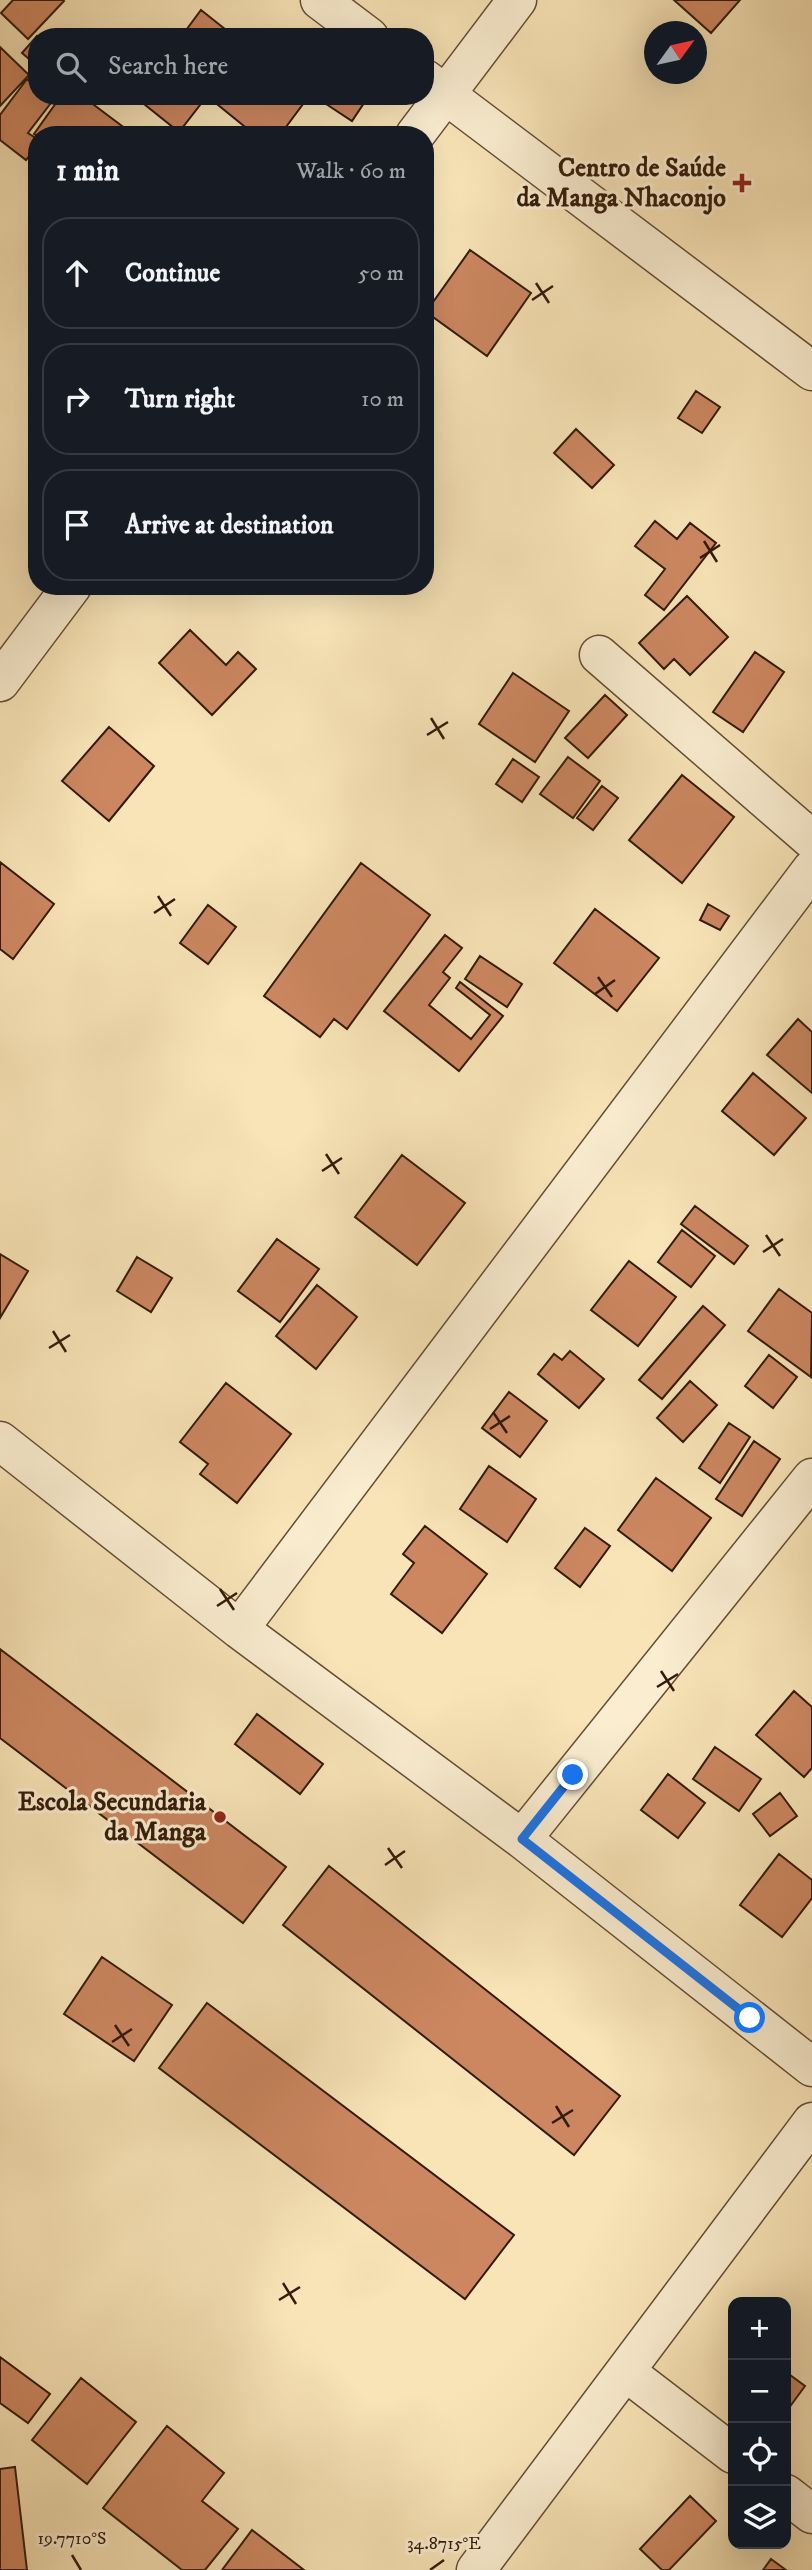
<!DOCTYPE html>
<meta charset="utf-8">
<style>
body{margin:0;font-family:"IM FELL DW Pica",serif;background:#242831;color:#f1f3f6}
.controls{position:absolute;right:21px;bottom:21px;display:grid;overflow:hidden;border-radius:14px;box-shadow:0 7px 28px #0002}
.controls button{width:63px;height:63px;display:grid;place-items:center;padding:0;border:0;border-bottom:2px solid #363941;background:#171b24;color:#f1f3f6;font:35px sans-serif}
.compass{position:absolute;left:644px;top:21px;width:63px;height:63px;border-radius:50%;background:#171b24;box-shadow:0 7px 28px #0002;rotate:57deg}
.stop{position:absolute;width:21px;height:21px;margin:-16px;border:5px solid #1a73e8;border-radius:50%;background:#fff}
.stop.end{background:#1a73e8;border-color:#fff;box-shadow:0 2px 7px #0008}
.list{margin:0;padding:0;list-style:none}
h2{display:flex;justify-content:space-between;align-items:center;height:91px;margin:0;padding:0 28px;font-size:30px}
h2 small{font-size:23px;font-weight:400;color:#9ea1a6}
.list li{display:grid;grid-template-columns:46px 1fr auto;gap:21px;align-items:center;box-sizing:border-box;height:112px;margin:0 14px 14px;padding:0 14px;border:2px solid #363941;border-radius:28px}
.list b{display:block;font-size:26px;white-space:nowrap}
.list em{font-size:23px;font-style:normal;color:#9ea1a6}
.icon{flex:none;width:38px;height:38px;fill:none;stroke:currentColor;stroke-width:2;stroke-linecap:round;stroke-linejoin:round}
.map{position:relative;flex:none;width:812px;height:2570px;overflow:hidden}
.search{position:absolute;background:#171b24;box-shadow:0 7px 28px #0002;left:28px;top:28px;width:406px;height:77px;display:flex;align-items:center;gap:18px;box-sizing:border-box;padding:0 24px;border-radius:28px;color:#9ea1a6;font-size:26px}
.panel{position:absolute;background:#171b24;box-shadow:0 7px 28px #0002;left:28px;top:126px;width:406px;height:469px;border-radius:28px}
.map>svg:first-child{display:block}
.building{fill:#cc8761;stroke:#331b09;stroke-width:2}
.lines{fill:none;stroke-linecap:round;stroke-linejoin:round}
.minor-casing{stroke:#644d34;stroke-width:41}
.minor{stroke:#faedd0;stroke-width:38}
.route{stroke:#1a73e8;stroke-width:9}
.ticks{fill:none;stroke:#331b09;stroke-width:2.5}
.poi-dot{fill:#8f2418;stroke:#faedd0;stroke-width:2.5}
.labels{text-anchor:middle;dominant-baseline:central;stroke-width:6;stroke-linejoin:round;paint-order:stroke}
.poi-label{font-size:26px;font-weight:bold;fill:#331b09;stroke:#faedd0;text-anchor:end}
.ticks-label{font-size:18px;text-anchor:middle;fill:#331b09;stroke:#faedd0;stroke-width:6;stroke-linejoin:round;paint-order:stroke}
</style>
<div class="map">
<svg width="812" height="2570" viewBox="0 0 812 2570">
<rect width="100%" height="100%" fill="#f8e4b7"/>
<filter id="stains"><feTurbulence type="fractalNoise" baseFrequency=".00286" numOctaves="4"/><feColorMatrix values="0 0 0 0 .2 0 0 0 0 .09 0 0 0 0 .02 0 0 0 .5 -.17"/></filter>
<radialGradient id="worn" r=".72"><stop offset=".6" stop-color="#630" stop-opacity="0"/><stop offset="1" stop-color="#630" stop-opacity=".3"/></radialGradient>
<path class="building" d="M13 0H63L64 1 28 39 1 13Z
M674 0H740L711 33Z
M201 10 235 37H181Z
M37 36 38 37 37 66 22 53Z
M0 47 29 75 0 106Z
M27 79 37 86V96L54 99 28 133 37 139V146L26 160 0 140V115Z
M61 96H82L134 135 37 136 34 134Z
M134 96H207L179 132Z
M207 96H309L280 135H255Z
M326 96H353L364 103 352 121 323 102Z
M470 250 531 293 487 356 426 312Z
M696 391 720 407 702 433 678 418Z
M576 429 614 465 592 488 554 453Z
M655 521 677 539 690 523 716 543 664 610 645 595 665 569 635 546Z
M687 596 728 637 690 675 674 659 664 669 639 643Z
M190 630 226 665 238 652 256 669 212 715 159 663Z
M755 652 784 672 743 732 713 712Z
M513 673 569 711 535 762 479 724Z
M605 695 627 715 588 758 565 738Z
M109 727 154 766 109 821 62 781Z
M568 757 600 781 573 818 540 794Z
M513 759 539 777 522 802 496 784Z
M682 775 734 817 682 883 629 840Z
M602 786 618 798 593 830 577 818Z
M0 862 54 904 13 959 0 949Z
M361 863 430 915 347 1029 334 1019 320 1037 264 996Z
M708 904 729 916 720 930 700 920Z
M208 905 236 927 208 964 180 943Z
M595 909 659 958 617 1011 554 963Z
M445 935 462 948 443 972 450 978 429 1005 471 1039 490 1015 456 988 460 982 503 1016 459 1071 384 1011Z
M480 956 522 984 507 1007 465 979Z
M798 1019 812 1032V1093L767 1055Z
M753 1073 806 1118 774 1155 722 1111Z
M402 1155 465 1203 417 1265 355 1217Z
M695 1206 748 1246 734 1264 681 1224Z
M682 1230 715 1256 691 1287 658 1262Z
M277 1239 319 1269 280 1322 238 1291Z
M0 1254 28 1271 0 1318Z
M137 1257 172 1278 151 1312 117 1291Z
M629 1261 676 1297 638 1346 591 1310Z
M317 1285 357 1317 316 1369 276 1336Z
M779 1289 812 1313 811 1377 748 1331Z
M703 1306 725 1325 662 1399 639 1380Z
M570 1351 604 1379 579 1408 538 1374 554 1354 562 1360Z
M769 1355 797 1377 773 1408 745 1386Z
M690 1381 717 1405 683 1442 657 1418Z
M226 1383 291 1434 237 1503 200 1474 208 1464 180 1442Z
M509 1392 547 1421 520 1457 482 1428Z
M729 1423 750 1437 720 1483 699 1468Z
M754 1441 780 1459 742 1516 716 1499Z
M489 1466 536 1499 507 1542 460 1509Z
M656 1478 711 1518 672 1571 618 1530Z
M425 1526 487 1574 442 1633 391 1594 414 1563 403 1554Z
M585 1528 610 1546 580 1587 555 1568Z
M0 1649 286 1867 243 1923 0 1738Z
M794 1691 812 1707V1768L804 1777 756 1735Z
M257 1714 323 1764 300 1794 235 1744Z
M715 1747 761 1779 739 1811 693 1779Z
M668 1774 705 1803 678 1838 641 1810Z
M780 1793 797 1816 770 1836 753 1814Z
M779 1854 812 1880V1898L782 1937 740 1905Z
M329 1866 620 2096 574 2155 283 1925Z
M102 1957 172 2005 134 2061 64 2014Z
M207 2003 514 2235 465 2299 159 2068Z
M0 2357 50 2394 28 2423 0 2403Z
M786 2372 805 2386 786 2412Z
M81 2378 136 2422 87 2484 32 2440Z
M167 2426 224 2473 202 2501 238 2529 205 2570H182L103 2508Z
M15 2467 27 2570H0V2469Z
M690 2496 716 2521 669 2570H662L640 2549Z
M252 2530 304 2570H222Z
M771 2559 786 2570H763Z"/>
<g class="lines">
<defs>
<path id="minor" d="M320 0 369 37
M425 79 812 371
M415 135 517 0
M599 655 812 840
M0 682 72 586
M0 1441 239 1629 522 1839 812 2067
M239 1629 812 869
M522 1839 812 1478
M626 2372 733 2454
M786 2494 812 2514
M476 2570 812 2122"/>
</defs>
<use href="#minor" class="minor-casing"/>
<use href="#minor" class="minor"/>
</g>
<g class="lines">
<path class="route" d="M573 1775 522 1839 750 2018"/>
</g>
<path class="ticks" d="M536 283 549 303M532 300 553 286M704 541 717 562M700 558 720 545M431 718 444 739M427 735 448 722M158 896 171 916M154 913 175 899M598 977 612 997M595 994 615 980M326 1154 339 1174M322 1171 342 1158M766 1235 780 1256M763 1252 783 1239M53 1331 66 1352M49 1348 70 1335M493 1412 507 1433M490 1429 510 1416M220 1589 234 1610M217 1606 237 1593M661 1671 674 1691M657 1687 678 1674M388 1848 402 1868M385 1865 405 1851M115 2025 129 2046M112 2042 132 2029M556 2106 569 2127M552 2123 573 2110M283 2283 296 2304M279 2300 300 2287M72 2555 81 2570M430 2570 444 2560"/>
<g class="poi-dot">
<path d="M738.5 172.5h7v7h7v7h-7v7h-7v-7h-7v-7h7z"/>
<circle cx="220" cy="1817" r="7"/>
</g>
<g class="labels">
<g class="poi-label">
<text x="726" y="168">Centro de Saúde<tspan x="726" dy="30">da Manga Nhaconjo</tspan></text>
<text x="206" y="1802">Escola Secundaria<tspan x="206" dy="30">da Manga</tspan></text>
</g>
</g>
<g class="ticks-label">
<text x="72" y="2544">19.7710°S</text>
<text x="444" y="2549">34.8715°E</text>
</g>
<rect width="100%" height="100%" filter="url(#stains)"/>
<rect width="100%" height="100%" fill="url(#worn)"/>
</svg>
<div class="controls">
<button>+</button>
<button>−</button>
<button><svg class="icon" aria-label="locate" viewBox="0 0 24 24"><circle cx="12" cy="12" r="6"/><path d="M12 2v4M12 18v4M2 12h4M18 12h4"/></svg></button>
<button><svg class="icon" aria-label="layers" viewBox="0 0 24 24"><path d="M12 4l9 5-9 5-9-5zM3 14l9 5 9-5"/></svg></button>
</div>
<svg class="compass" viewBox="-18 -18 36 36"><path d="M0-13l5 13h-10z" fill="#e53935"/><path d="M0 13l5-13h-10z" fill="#9ea1a6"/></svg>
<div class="stop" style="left:750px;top:2018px"></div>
<div class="stop end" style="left:573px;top:1775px"></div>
<div class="search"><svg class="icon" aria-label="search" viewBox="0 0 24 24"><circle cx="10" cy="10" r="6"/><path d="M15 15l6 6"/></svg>Search here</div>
<section class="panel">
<h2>1 min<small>Walk · 60 m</small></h2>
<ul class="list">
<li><svg class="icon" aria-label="ahead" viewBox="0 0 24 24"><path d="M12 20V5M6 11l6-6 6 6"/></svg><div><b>Continue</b></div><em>50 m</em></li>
<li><svg class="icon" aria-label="right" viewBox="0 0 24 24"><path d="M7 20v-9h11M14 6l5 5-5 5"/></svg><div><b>Turn right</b></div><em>10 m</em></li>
<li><svg class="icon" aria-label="arrive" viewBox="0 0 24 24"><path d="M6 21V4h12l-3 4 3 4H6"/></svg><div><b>Arrive at destination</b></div></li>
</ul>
</section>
</div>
